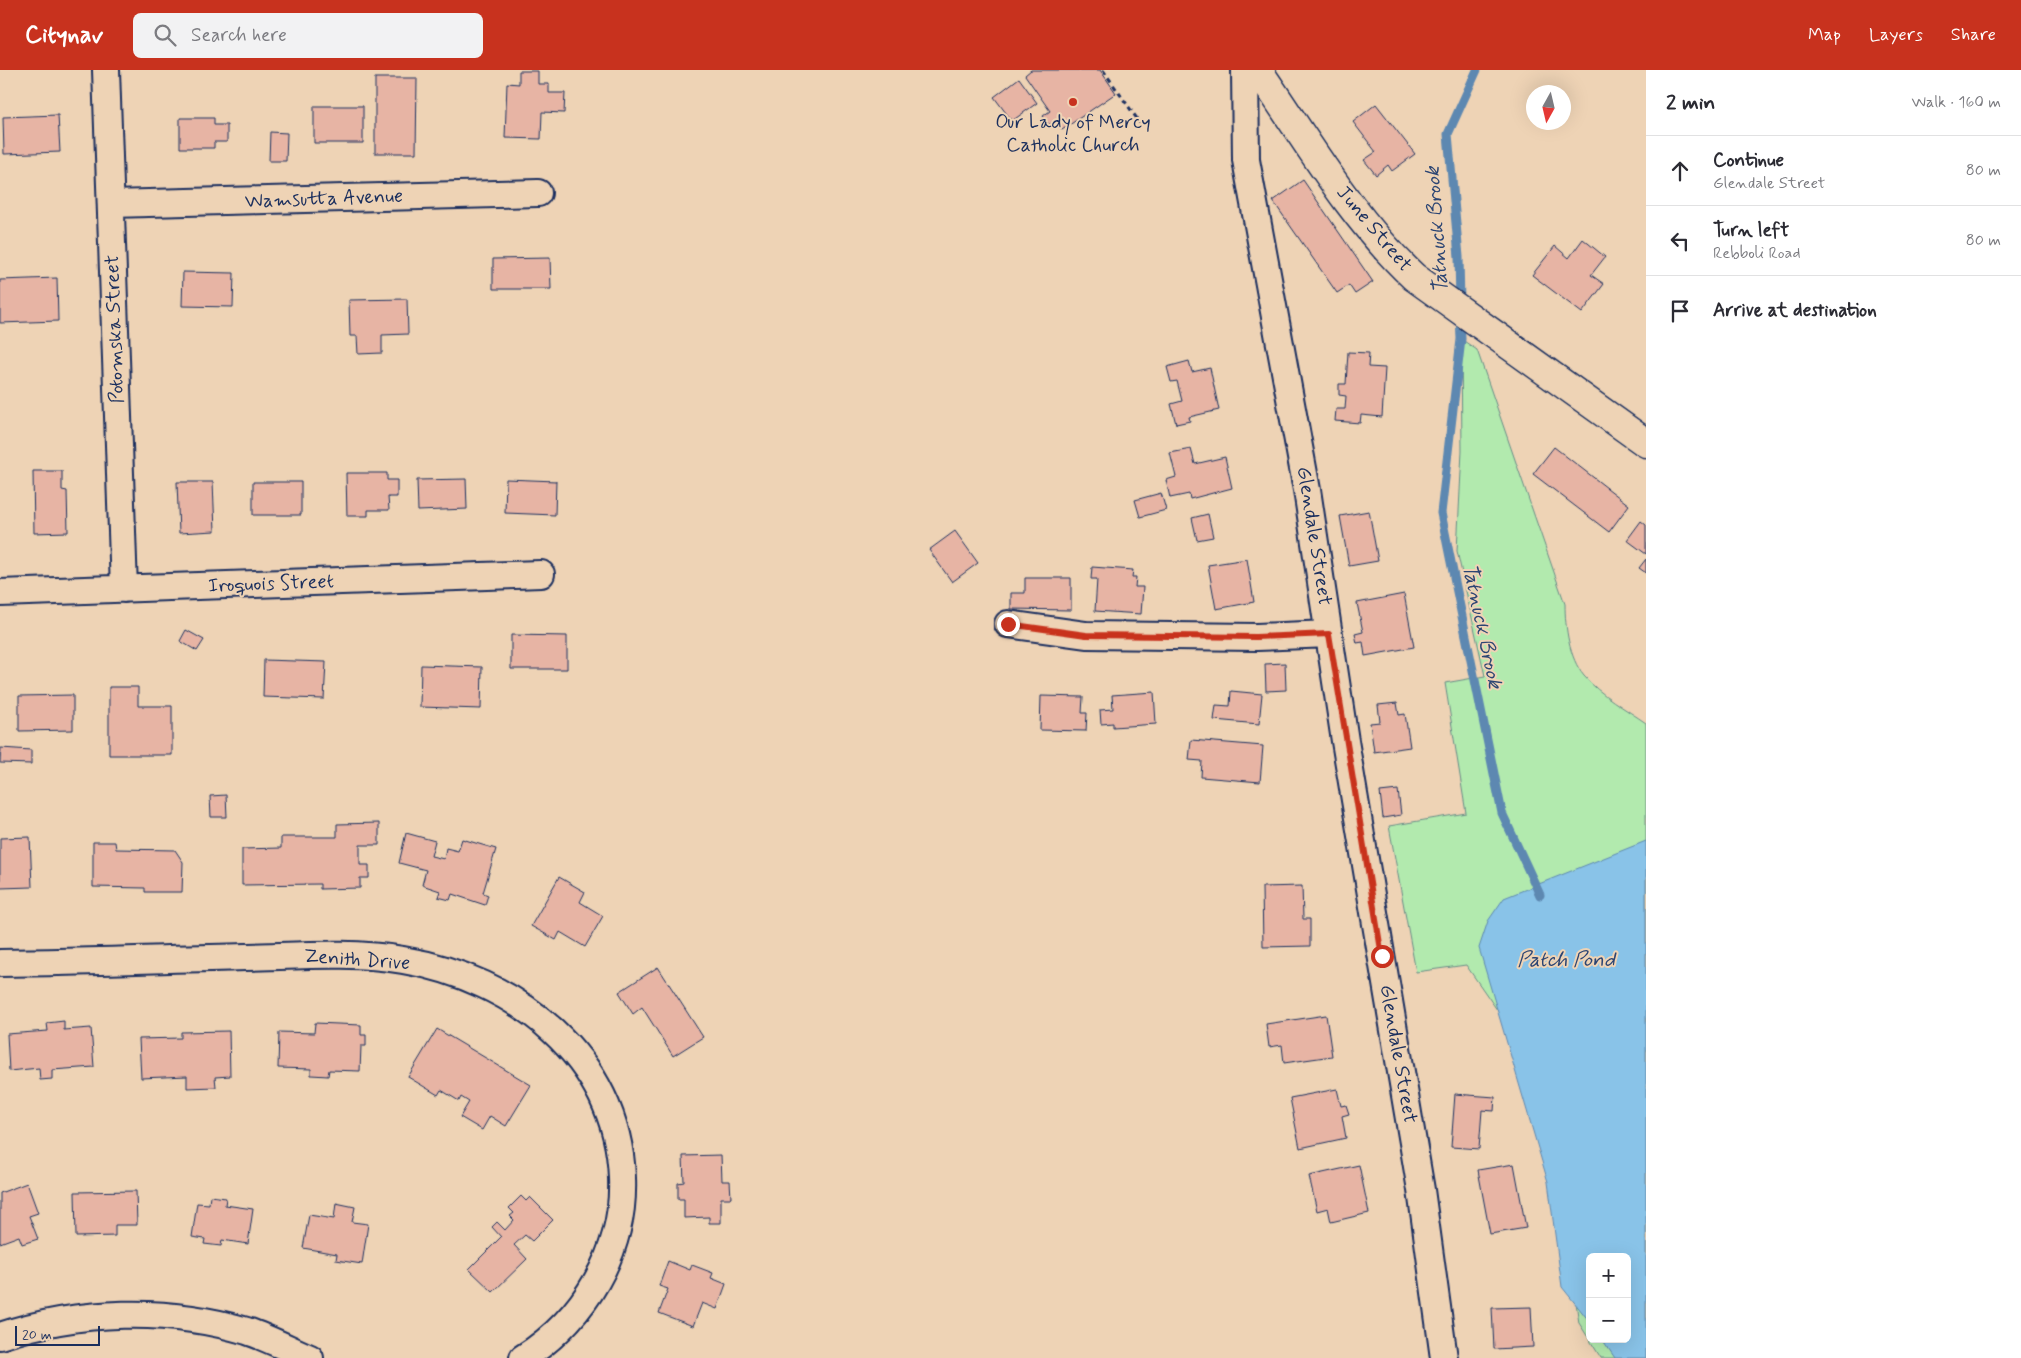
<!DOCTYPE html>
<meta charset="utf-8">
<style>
body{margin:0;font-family:Mynerve,sans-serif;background:#f2f2f3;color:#2b2b33}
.controls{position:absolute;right:15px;bottom:15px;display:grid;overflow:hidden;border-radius:8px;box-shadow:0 5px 20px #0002}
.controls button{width:45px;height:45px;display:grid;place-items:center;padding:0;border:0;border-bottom:1px solid #e1e1e2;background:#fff;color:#2b2b33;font:25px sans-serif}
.compass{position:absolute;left:1526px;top:15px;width:45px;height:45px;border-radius:50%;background:#fff;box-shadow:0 5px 20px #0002;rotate:188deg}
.scale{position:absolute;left:15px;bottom:12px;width:85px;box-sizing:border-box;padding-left:5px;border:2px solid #1b2f5e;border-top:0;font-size:14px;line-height:18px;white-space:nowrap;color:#1b2f5e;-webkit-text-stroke:4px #eed3b5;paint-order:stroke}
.stop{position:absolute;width:15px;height:15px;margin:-11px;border:4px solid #c8321e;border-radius:50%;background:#fff}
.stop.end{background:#c8321e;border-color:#fff;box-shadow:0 1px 5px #0008}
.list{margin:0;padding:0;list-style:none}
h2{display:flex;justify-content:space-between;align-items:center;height:65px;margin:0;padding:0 20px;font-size:21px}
h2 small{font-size:16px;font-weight:400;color:#7c7c81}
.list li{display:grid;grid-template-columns:32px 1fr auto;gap:15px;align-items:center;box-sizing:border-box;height:70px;padding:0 20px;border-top:1px solid #e1e1e2}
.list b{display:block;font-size:19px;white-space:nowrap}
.list p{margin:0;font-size:16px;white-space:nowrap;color:#7c7c81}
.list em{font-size:16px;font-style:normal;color:#7c7c81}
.icon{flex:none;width:28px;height:28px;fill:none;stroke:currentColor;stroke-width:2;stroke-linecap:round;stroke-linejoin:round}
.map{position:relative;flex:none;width:1646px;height:1288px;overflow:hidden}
header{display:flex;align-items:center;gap:30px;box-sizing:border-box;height:70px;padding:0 25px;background:#c8321e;color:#fff}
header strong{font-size:24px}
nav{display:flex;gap:28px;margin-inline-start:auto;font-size:18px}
.search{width:350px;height:45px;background:#f2f2f3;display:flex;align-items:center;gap:12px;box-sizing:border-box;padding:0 18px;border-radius:8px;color:#7c7c81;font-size:19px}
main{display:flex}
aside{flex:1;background:#fff}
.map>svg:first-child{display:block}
.green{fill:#b2eaae;stroke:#668c86;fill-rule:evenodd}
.water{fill:#89c3e8;stroke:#5d88b1}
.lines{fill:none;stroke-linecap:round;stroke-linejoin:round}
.stream{stroke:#5d88b1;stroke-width:9}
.building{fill:#e7b4a4;stroke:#1b2f5e}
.minor-casing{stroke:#1b2f5e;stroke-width:30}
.tertiary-casing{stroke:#1b2f5e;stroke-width:31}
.path{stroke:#1b2f5e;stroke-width:3;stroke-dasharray:5 4;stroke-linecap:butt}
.minor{stroke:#eed3b5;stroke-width:26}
.tertiary{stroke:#eed3b5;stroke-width:28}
.route{stroke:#c8321e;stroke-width:6}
.poi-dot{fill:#c8321e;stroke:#eed3b5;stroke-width:2}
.labels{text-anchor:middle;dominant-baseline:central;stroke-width:4;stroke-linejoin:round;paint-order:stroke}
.poi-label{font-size:20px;fill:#1b2f5e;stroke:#eed3b5}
.street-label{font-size:20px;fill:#1b2f5e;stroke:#eed3b5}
.water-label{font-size:21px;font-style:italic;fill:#2c4573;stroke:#eed3b5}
</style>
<header>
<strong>Citynav</strong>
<div class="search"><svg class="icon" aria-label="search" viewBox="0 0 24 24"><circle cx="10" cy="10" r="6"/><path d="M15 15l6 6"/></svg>Search here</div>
<nav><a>Map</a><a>Layers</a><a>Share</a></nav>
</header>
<main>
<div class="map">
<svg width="1646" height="1288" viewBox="0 0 1646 1288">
<rect width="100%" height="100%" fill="#eed3b5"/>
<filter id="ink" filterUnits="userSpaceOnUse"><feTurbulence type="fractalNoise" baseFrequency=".02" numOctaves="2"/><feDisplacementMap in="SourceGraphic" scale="10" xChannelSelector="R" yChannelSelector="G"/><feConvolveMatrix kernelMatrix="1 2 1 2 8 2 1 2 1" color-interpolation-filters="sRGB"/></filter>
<g filter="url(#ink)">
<path class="green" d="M1461 269 1477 280 1565 534C1565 557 1569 588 1584 606 1600 625 1626 639 1646 653V1288H1601L1579 1253 1564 1150 1502 947 1466 895 1416 902 1389 756 1466 743 1445 613 1485 606 1457 481 1462 381ZM1590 1187H1627V1269H1590Z"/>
<path class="water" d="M1646 771V1288H1615L1602 1269H1627V1187H1590V1252L1562 1217 1548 1112 1479 878 1488 851 1504 828Z"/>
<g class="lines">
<path class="stream" d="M1460 233 1459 187 1448 64 1477 0
M1460 246 1461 269 1441 443 1502 743 1540 825"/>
</g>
<path class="building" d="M1031 0H1100L1116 23 1062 60 1055 50 1049 55 1043 46 1050 41 1025 5Z
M519 1H538V14H549V23H565L564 43 542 42 541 69 505 68 507 13 519 14Z
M375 8H417L416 83H375Z
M1019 8 1037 33 1012 51 994 27Z
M1376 34 1415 84 1392 101 1388 95 1376 105 1364 90 1376 82 1353 52Z
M314 36H363V73H314Z
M58 45 60 82 4 84 3 47Z
M180 48H214V55H227V72H214V78H180Z
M270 62 287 63 286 91H269Z
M1303 110 1373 212 1355 224 1349 215 1337 223 1273 131Z
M1583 169 1605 187 1591 205 1604 214 1582 243 1532 205 1555 176 1569 188Z
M550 188 551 219H493V189Z
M183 202 234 203 233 237 182 236Z
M57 208 58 251 0 253V210Z
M407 229 408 264 382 265V283L358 284 357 266H350L349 230Z
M1348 282 1369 283 1368 297 1385 298 1382 347 1361 345 1360 353 1335 351 1336 339H1345L1346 326 1339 325V314H1346Z
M1189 291 1192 302 1210 298 1219 340 1189 347 1190 351 1176 354 1171 334 1182 331 1177 311 1171 312 1167 297Z
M1554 377 1629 435 1609 462 1533 404Z
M1191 379 1195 394 1225 387 1232 418 1190 429 1189 424 1170 428 1166 410 1176 407 1170 383Z
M33 401H62V420L67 421 68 462 34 463Z
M346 403H387V410H397V427H388L389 440H368V446H347Z
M466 409 467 439 418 441 417 410Z
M506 409 556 411 555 445 505 443Z
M177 412H213L215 461 179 463Z
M253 412H301V445H253Z
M1161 423 1166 440 1140 447 1135 430Z
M1369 441 1378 491 1349 496 1340 446Z
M1208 444 1213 467 1197 470 1192 448Z
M1641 451 1646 455V484L1627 470Z
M955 461 978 493 952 512 929 480Z
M1247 489 1254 532 1216 539 1208 495Z
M1646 489V503L1639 498Z
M1092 497 1133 500 1132 507H1136L1135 517H1143L1141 544 1095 541 1097 509H1091Z
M1025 508H1071V540L1011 539V523H1025Z
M1404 524 1414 577 1365 586 1363 572 1357 573 1355 564 1363 562 1357 533Z
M186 560 204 570 197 581 180 571Z
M511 565 567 566V599H511Z
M264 590 326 592 324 629 263 627Z
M1285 593 1286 620 1266 621 1265 594Z
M421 595 482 597 481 639 420 637Z
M109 617H138V636H172V685H109Z
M1231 621 1262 624 1259 654 1214 650 1216 635 1230 636Z
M1154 622 1156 654 1113 657V653L1101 654 1100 640 1113 639 1112 625Z
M73 625V660L19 661V626Z
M1041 626 1083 627 1082 643H1087L1086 661 1040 660Z
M1397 633 1399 645 1405 644 1410 677 1374 682 1370 653 1380 652 1378 635Z
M1191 670 1263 676 1260 712 1201 707 1202 691 1189 690Z
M1 678 31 680V694L0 693Z
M1398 720 1401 745 1383 748 1380 722Z
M226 725 227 747H211L210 726Z
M379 753V775H360V795H369V808H360V818L320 819V814L242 815V779L281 778V767H337V754Z
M406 763 435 771 431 786 444 789 446 778 458 781 462 769 496 779 483 823 488 825 485 835 452 824 450 830 438 827 440 821 422 815 426 800 399 793Z
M30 767 32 817 0 818V768Z
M93 772H115L116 779 175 780 183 792 182 822H145V818L93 817Z
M559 807 585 822 580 832 603 846 585 877 560 862 556 870 531 856Z
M1302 816 1303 849H1310V876L1263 877 1262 817Z
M658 897 703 967 673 986 642 937 633 944 619 922Z
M1326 945 1332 986 1284 993 1282 975 1269 977 1266 954Z
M64 951V960L91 958 94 997 52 1000V1009L40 1010 39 998 9 1001 7 964 48 961 47 953Z
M315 953 361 955V965H366V976H361L360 1001 329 1000 328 1006 311 1005V999L278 998 279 962 314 963Z
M437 959 531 1015 506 1056 490 1046 482 1060 460 1047 469 1032 461 1027 459 1031 441 1020 438 1025 408 1007Z
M229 961 230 1006 215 1007 216 1017 187 1018V1006L141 1008 139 969 181 968V962Z
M1337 1019 1341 1036 1346 1035 1349 1044 1342 1046 1346 1068 1300 1078 1290 1028Z
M1455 1024 1495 1027 1494 1041 1482 1040 1479 1079 1451 1077Z
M721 1085 722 1111H730L731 1128H721V1153H709V1147L684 1148V1129H678V1113L684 1112 683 1086Z
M1514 1094 1526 1158 1490 1164 1478 1100Z
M1359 1095 1369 1143 1331 1152 1328 1138 1317 1141 1309 1106Z
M27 1113 38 1143 29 1146 38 1169 22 1174 19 1166 0 1173V1123Z
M136 1121 137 1155H115V1166L76 1167 75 1122Z
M210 1126 226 1128 225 1135 253 1139 248 1174 222 1170 221 1176 204 1174 205 1169 192 1167 197 1133 209 1134Z
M521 1126 526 1131 530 1127 553 1150 532 1171 525 1165 514 1175 527 1189 493 1222 469 1199 501 1167 492 1157 497 1152 505 1160 514 1150 510 1146 514 1143 509 1138Z
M336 1133 355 1137 352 1152 368 1154 362 1194 336 1190 337 1184 303 1178 309 1145 334 1149Z
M668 1191 690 1200 692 1195 713 1203 711 1208 726 1214 717 1239 702 1233 693 1256 659 1243 668 1219 659 1216Z
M1531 1237 1533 1277 1494 1279 1492 1238Z"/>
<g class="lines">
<defs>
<path id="minor" d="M106 0 124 519
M1245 0 1246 90 1307 420 1345 671 1421 1120 1444 1288
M111 134 538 123
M0 523 541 504
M1008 554 1086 565 1257 567 1329 564
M0 893C82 892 163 889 245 887 297 886 351 881 403 890 514 908 618 987 622 1108 625 1182 584 1249 523 1288
M0 1266C79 1240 167 1237 247 1261 268 1268 289 1279 310 1288"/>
<path id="tertiary" d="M1258 0C1307 71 1351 148 1414 207L1646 373"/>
</defs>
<use href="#minor" class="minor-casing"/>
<use href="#tertiary" class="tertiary-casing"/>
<path class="path" d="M1103 0 1140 53"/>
<use href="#minor" class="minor"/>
<use href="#tertiary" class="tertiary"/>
</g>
</g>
<g class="lines" filter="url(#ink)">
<path class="route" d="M1008 554 1086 565 1256 567 1329 564 1382 886"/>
</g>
<circle class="poi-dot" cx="1073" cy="32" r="5"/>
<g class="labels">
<g class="poi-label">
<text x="1073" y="52">Our Lady of Mercy<tspan x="1073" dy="23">Catholic Church</tspan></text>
</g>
<g class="street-label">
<text transform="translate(324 129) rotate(-2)">Wamsutta Avenue</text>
<text transform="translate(1374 159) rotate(50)">June Street</text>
<text transform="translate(115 259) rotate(-92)">Potomska Street</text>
<text transform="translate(1314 466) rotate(81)">Glendale Street</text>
<text transform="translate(271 514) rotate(-2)">Iroquois Street</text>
<text transform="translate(357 890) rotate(4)">Zenith Drive</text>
<text transform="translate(1398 984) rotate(80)">Glendale Street</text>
</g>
<g class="water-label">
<text transform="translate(1437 160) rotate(-94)">Tatnuck Brook</text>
<text transform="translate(1482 556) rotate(78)">Tatnuck Brook</text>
<text x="1566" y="890">Patch Pond</text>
</g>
</g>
</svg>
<div class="controls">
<button>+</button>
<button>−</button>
</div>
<svg class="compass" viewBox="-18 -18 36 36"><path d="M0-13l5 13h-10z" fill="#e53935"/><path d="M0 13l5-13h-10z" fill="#7c7c81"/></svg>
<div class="scale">20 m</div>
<div class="stop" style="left:1382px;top:886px"></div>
<div class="stop end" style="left:1008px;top:554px"></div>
</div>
<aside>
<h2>2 min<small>Walk · 160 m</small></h2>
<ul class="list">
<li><svg class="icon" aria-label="ahead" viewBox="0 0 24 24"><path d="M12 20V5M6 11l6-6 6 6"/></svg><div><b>Continue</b><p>Glendale Street</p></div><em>80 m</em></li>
<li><svg class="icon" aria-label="left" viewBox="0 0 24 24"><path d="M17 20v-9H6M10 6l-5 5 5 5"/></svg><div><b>Turn left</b><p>Rebboli Road</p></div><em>80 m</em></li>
<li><svg class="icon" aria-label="arrive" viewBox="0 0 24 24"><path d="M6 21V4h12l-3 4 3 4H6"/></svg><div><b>Arrive at destination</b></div></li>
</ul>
</aside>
</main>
